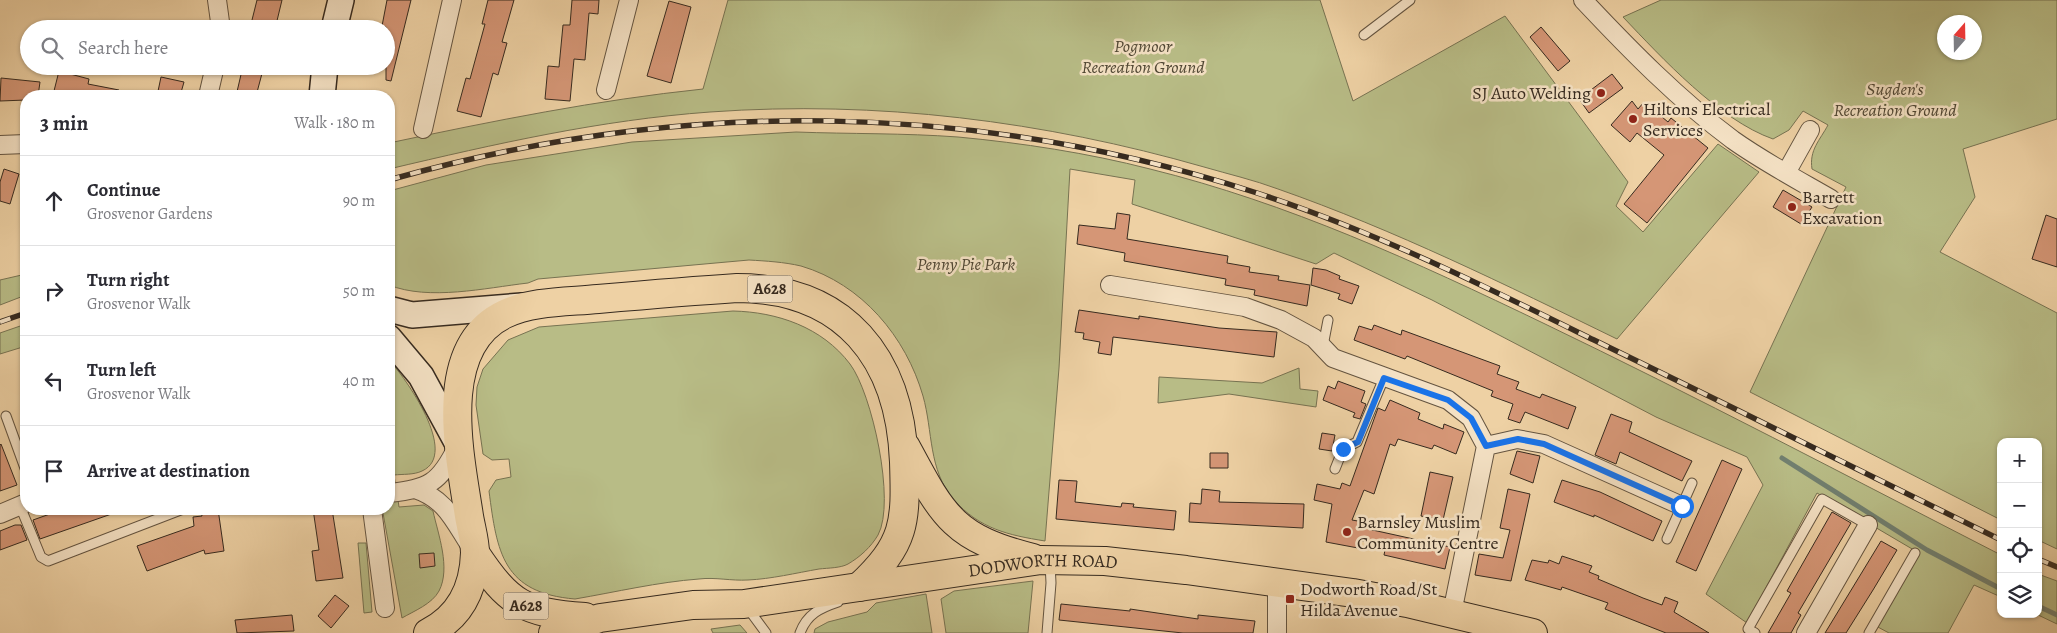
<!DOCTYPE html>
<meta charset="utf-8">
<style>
body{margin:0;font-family:Alegreya,serif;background:#f2f2f3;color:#2b2b33}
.controls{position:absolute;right:15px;bottom:15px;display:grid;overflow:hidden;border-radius:10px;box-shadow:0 1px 4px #0004}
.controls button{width:45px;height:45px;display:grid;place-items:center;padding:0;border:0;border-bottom:1px solid #e1e1e2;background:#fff;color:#2b2b33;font:25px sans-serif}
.compass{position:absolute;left:1937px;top:15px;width:45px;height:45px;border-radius:50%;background:#fff;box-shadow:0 1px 4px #0004;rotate:20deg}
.stop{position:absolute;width:15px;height:15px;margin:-11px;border:4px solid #1a73e8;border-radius:50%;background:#fff}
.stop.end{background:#1a73e8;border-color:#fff;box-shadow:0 1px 5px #0008}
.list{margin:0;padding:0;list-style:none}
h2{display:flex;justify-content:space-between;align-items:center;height:65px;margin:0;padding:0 20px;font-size:21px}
h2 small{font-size:16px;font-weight:400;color:#7c7c81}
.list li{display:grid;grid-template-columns:32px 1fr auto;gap:15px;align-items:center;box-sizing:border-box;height:90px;padding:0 20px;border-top:1px solid #e1e1e2}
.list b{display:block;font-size:19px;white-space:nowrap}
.list p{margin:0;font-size:16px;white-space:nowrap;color:#7c7c81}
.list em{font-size:16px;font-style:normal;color:#7c7c81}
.icon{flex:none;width:28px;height:28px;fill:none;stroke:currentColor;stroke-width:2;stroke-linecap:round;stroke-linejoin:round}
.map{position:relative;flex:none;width:2057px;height:633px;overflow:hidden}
.search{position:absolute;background:#fff;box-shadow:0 1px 4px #0004;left:20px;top:20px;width:375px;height:55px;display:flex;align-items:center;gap:12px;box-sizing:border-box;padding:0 18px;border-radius:28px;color:#7c7c81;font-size:19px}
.panel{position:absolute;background:#fff;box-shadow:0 1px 4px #0004;left:20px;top:90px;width:375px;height:425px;border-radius:20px}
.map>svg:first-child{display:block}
.green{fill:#b8bc86;stroke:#777352;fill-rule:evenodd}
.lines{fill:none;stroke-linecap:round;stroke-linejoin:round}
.stream{stroke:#717f6f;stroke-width:5}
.building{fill:#d59676;stroke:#362a1f}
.lane-casing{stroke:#645440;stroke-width:11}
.street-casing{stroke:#645440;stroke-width:20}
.secondary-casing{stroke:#362a1f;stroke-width:28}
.highway-casing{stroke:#362a1f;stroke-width:30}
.lane{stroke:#f4e1c4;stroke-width:9}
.street{stroke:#f4e1c4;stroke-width:18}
.secondary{stroke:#f4e1c4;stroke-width:25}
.highway{stroke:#eed1a4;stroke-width:28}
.rail-casing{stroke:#362a1f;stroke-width:5.5}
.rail{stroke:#f4e1c4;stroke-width:4;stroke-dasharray:11;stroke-linecap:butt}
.route{stroke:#1a73e8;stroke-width:6}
.poi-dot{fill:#8f2418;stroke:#f4e1c4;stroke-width:2}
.labels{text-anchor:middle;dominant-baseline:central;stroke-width:5;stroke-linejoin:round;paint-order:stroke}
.shield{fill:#f4e1c4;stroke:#6f6150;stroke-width:1}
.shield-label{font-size:16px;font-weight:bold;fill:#362a1f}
.park-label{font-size:18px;font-style:italic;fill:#504734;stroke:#f4e1c4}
.poi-label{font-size:18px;fill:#362a1f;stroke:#f4e1c4;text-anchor:start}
.street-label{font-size:18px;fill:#362a1f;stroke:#f4e1c4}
</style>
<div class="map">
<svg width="2057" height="633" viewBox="0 0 2057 633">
<rect width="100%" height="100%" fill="#eed1a4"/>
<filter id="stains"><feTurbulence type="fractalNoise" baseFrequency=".004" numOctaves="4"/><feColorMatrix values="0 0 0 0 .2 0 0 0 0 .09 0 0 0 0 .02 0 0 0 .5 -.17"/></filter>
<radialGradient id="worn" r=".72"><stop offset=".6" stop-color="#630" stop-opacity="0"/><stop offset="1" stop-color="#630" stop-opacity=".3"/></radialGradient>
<path class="green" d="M728 0H1320L1353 101 1505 16 1628 182 1616 206 1643 232 1718 144 1759 172 1617 339C1506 285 1395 230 1278 189 1254 180 1228 174 1204 167 1044 121 877 100 710 112 600 120 495 144 389 169V143C493 121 597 100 703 89Z
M1661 0H2057V119L1963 149 1975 197 1940 252 2057 313V549L2038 540V442H2001V520L1750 392 1846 187 1812 169C1809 150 1820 140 1828 125L1803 111 1789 130 1773 139C1719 120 1662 58 1623 17ZM1944 22H1974V52H1944Z
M796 132C850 134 904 133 958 137 1022 143 1088 153 1150 169 1288 203 1416 262 1543 323 1697 397 1849 477 2001 555V597L1974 585 1948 633H1889L1876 626 1919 553 1817 493 1747 623 1706 594 1763 485 1747 457 1656 417 1432 300 1334 253 1316 264 1132 204 1135 180 1070 169 1059 368 1045 541C1008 535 980 529 954 500 928 470 933 431 923 396 906 337 862 284 801 266 784 262 766 261 749 260L538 279 528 283C485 288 429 301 389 285V191L486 165 632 142Z
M26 274V295L0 305V280Z
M733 311C777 312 822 327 850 364 872 393 896 502 878 535 871 547 860 557 848 564 841 568 828 568 819 569 796 573 771 579 748 580 731 581 715 577 699 579 658 582 616 592 575 599 503 593 497 553 489 491L496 480 511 477 509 459 492 460 483 454 476 405 477 387 483 369 508 340 539 327Z
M26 324V346L0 354V333Z
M389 360C405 377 460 454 422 471 414 475 403 474 394 475L395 482 389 483Z
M1299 368 1300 389 1318 391 1316 407 1229 394 1158 403 1159 377 1262 383Z
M398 500 399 507 424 505 433 511C438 534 451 568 439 591 432 604 414 611 402 618L383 513V509H389V502Z
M358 543H366L372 612 364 613Z
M2038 574 2057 581V624L2036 614H2038Z
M1033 581 1028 633H946L941 599 954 591Z
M926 594 932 633H814L815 629 828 622 867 612 876 603Z
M740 625 747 633H713L711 629Z"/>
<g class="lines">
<path class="stream" d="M1782 458 1927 550 2001 589
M2038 606 2057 615"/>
</g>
<path class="building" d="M257 0H282L275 29 251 24Z
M387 0H411L391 81 386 80V27L382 26Z
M488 0H514L502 42 507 43 498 75 493 73 481 117 457 111 466 78 470 79 485 24H482Z
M572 0H599L598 14 589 13 585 60 574 59 570 101 545 99 548 66 559 67 563 25H570Z
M669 1 691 7 671 83 647 76Z
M1541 27 1570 61 1558 71 1530 37Z
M243 66H264L256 96H236Z
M59 71 89 79 88 84 119 90 118 96H72L54 91Z
M1612 74 1623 88 1589 113 1579 99Z
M161 77 184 82 180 96H157Z
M1 78 40 82 38 96H26V100L0 101Z
M1632 101 1638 109 1644 102 1668 122 1671 118 1708 148 1647 223 1624 204 1664 155 1637 133 1630 142 1611 125Z
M4 169 19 174 10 204 0 201V182Z
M1783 190 1812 207 1801 224 1773 207Z
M1117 213 1130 215 1127 239 1228 256 1227 263 1250 267 1249 272 1279 276 1278 280 1310 285 1307 306 1254 295 1255 290 1225 285 1226 279 1124 261 1125 253 1077 244 1079 225 1115 229Z
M2046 215 2057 219V267L2032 259Z
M1313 268 1326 270 1340 276 1339 279 1359 286 1352 304 1338 299 1340 294 1311 285Z
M1079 310 1139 319V316L1219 328 1277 332 1274 357 1113 337 1111 355 1098 353 1100 342 1083 339 1084 333 1075 332Z
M1374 325 1401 335 1402 330 1500 366 1497 374 1519 382 1516 389 1540 398 1542 394 1576 407 1568 429 1525 412 1520 423 1508 419 1513 404 1491 396 1493 391 1407 356 1405 359 1354 340 1359 326 1372 330Z
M1338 381 1365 391 1361 402 1366 404 1360 419 1353 417 1355 413 1323 400 1328 386 1335 389Z
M1390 400 1420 413 1418 419 1443 429 1444 424 1464 432 1456 454 1434 445 1432 449 1398 439 1395 446 1390 444 1374 494 1364 490 1352 520 1369 523 1368 529 1450 547 1445 569 1384 555 1386 545 1360 541 1358 548 1326 542 1332 504 1314 500 1317 484 1340 489 1342 483 1350 486 1378 408 1385 411Z
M1611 414 1632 422 1629 432 1692 461 1682 481 1620 452 1616 464 1595 455Z
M1322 433 1335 435 1332 451 1319 449Z
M1 444 17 485 0 491V445Z
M1517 451 1540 456 1533 483 1510 474Z
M1210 453H1228V468H1210Z
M1722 460 1742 469 1696 571 1676 562Z
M1430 472 1453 477 1443 520 1421 516Z
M1059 480 1077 481 1075 502 1121 507 1122 503 1134 504 1133 507 1176 511 1174 530 1056 519Z
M1562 480 1600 492 1662 521 1653 541 1594 515V517L1554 502Z
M1202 489 1220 491 1219 502 1304 504 1303 528 1189 522 1190 503 1201 504Z
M1508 489 1530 494 1511 581 1475 575 1479 554 1503 558 1510 530 1500 528Z
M64 509H119L120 511 40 539 33 520Z
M218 509 224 551 205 554 204 550 147 571 137 546 194 526 193 517 202 516 201 510Z
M313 509H332L343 578 316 581 312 551 319 550Z
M1832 512 1851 523 1798 613 1801 615 1791 633H1768L1791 593 1787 591Z
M15 525H21L27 540 0 550V531Z
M1881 541 1897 550 1873 590 1846 633H1825Z
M434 553 435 566 420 568 419 554Z
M1562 556 1592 566 1589 572 1599 576 1598 579 1643 598 1662 605 1665 597 1678 602 1674 612 1709 633H1666L1605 609 1608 603 1562 587 1561 590 1525 580 1532 560 1548 563 1549 560 1559 564Z
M335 595 349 606 331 628 318 616Z
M1061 604 1130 611V609L1198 619V615L1255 621 1253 633H1183L1059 620Z
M292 615 294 631 237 633 235 620Z"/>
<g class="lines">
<defs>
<path id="lane" d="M1364 35 1410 0
M1323 346 1328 320
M6 416 26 471
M1335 469 1343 449 1357 442 1384 378
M20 506 41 557 48 561 183 509
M1667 539 1692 483
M747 607 766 633
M800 633C807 614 820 608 838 602
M1047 633 1051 583 1050 563
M1755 633 1748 629 1822 499 1868 525
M1869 633 1915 553"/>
<path id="street" d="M217 0 221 29
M1583 0C1630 50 1678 99 1733 140 1764 162 1798 180 1831 199
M606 90 629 0
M208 96 215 66
M423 129 452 0
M0 145 26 144
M1786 173 1810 130
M1110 285 1245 307 1281 320 1314 338 1333 358 1448 400 1471 418 1486 446 1452 613
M1486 446 1517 439 1544 444 1682 506
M415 489C445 499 453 519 469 544
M389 493C429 488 439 484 457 447
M372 509 385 608
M0 514 26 503
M1277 583V633
M1806 633 1868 525"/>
<path id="secondary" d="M334 29 341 0
M322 96 325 66
M389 309 412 315 522 306
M389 338 421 376 458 444"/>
<g id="highway">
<path d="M906 447C943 516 953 538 1033 558"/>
<path d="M475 553C509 604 524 613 585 617"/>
<path d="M428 633C460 617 474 589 475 553 475 541 471 528 469 516 460 456 435 347 505 314 532 301 567 302 598 299 644 295 691 291 737 288 845 288 900 358 904 462 906 523 906 543 859 587"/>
<path id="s1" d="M553 633 600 618 693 605 744 604 1041 560 1105 561 1186 570 1353 593 1407 603 1533 633"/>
</g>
</defs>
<use href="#lane" class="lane-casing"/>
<use href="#street" class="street-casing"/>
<use href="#secondary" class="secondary-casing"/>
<use href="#highway" class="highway-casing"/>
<use href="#lane" class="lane"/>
<use href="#street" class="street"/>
<use href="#secondary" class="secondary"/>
<use href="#highway" class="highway"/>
<defs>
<path id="rail" d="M389 180C678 98 970 100 1257 193 1374 231 1484 286 1594 340 1730 406 1865 473 2001 540
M0 322 26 313
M2038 559 2057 567"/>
</defs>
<use href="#rail" class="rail-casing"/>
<use href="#rail" class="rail"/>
</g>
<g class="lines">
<path class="route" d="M1343 449 1358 442 1384 378 1448 400 1471 418 1486 446 1518 439 1544 444 1682 506"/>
</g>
<g class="poi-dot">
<circle cx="1601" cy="93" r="5"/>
<circle cx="1633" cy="119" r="5"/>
<circle cx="1792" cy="207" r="5"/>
<circle cx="1347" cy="532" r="5"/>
<rect x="1285" y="594" width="10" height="10" rx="2.5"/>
</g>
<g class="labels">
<g class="shield">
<rect x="747.5" y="275.5" width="45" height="27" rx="4"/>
<rect x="503.5" y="592.5" width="45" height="27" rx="4"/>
</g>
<g class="shield-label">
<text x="770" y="289">A628</text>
<text x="526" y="606">A628</text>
</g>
<g class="park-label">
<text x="1143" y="46">Pogmoor<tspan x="1143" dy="21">Recreation Ground</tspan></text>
<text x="1895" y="89">Sugden's<tspan x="1895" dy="21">Recreation Ground</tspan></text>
<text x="966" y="264">Penny Pie Park</text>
</g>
<g class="poi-label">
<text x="1591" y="93" text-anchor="end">SJ Auto Welding</text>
<text x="1643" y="109">Hiltons Electrical<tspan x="1643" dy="21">Services</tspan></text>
<text x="1802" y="197">Barrett<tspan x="1802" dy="21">Excavation</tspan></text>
<text x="1357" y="522">Barnsley Muslim<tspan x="1357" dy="21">Community Centre</tspan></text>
<text x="1300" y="589">Dodworth Road/St<tspan x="1300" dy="21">Hilda Avenue</tspan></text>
</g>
<g class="street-label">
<text stroke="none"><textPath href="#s1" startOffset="496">DODWORTH ROAD</textPath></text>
</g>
</g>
<rect width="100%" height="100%" filter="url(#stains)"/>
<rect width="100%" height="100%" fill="url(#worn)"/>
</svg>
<div class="controls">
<button>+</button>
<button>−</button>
<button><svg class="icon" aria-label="locate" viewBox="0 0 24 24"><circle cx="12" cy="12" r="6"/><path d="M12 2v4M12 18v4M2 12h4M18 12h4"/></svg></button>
<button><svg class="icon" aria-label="layers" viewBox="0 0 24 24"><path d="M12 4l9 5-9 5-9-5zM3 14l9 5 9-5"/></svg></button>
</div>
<svg class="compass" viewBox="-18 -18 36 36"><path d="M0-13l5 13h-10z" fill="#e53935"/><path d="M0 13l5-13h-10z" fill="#7c7c81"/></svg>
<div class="stop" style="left:1682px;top:506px"></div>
<div class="stop end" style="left:1343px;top:449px"></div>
<div class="search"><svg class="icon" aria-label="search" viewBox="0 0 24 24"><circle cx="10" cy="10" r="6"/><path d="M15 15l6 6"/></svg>Search here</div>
<section class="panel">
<h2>3 min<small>Walk · 180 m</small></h2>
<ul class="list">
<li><svg class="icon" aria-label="ahead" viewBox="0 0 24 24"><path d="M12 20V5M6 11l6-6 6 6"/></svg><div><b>Continue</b><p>Grosvenor Gardens</p></div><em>90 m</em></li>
<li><svg class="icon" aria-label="right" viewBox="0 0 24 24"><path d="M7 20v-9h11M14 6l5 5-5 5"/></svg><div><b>Turn right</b><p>Grosvenor Walk</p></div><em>50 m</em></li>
<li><svg class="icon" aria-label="left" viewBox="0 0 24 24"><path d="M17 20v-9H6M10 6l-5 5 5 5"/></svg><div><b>Turn left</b><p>Grosvenor Walk</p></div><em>40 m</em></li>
<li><svg class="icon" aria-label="arrive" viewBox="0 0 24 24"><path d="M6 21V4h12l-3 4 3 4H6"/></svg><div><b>Arrive at destination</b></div></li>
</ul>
</section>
</div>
